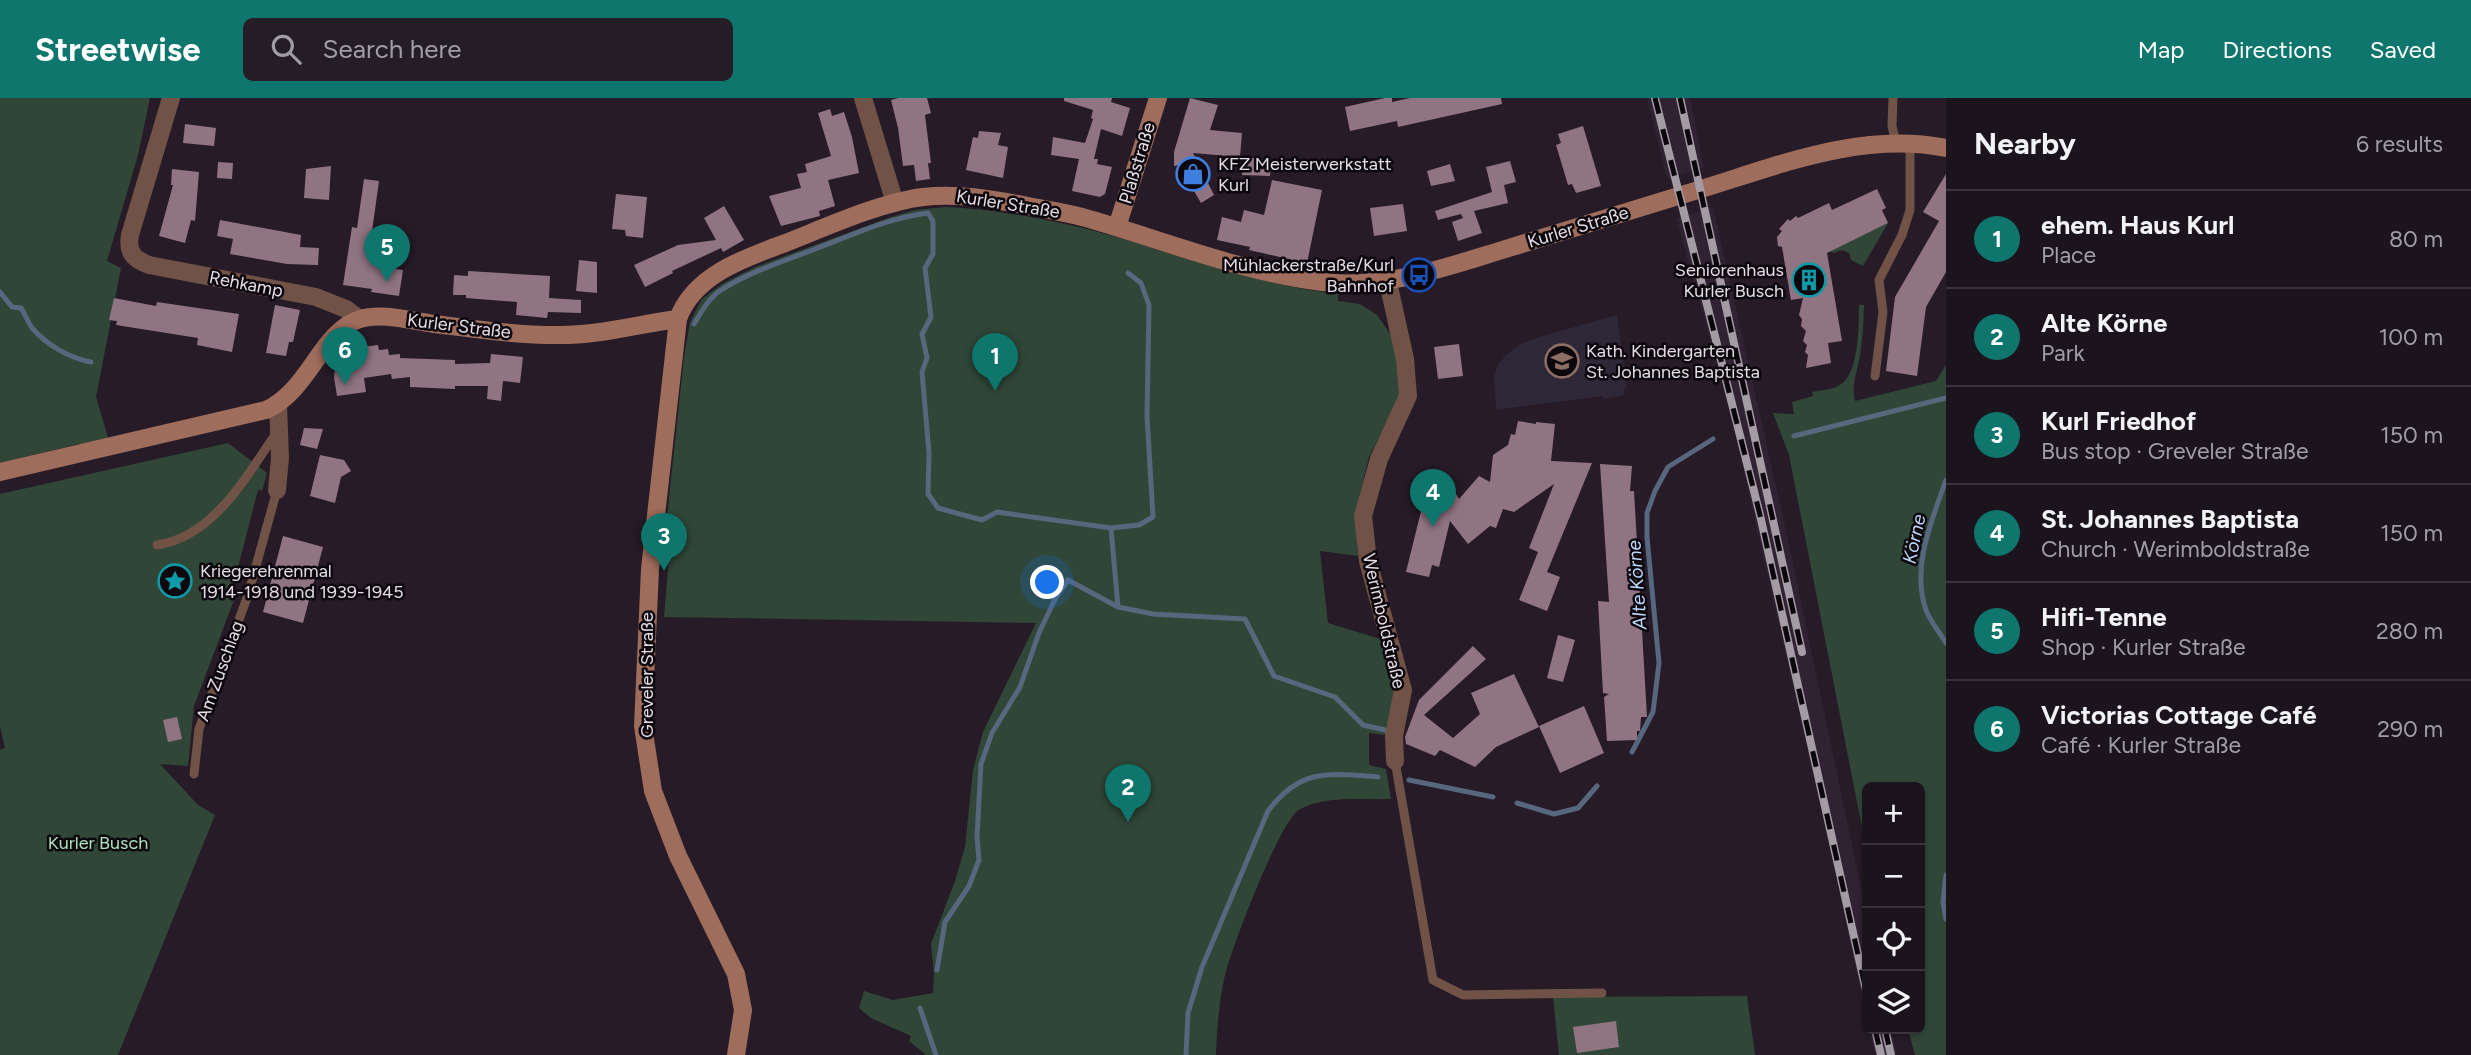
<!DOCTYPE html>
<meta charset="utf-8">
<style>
body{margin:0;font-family:Figtree,sans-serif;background:#251d26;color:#f1f3f6}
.controls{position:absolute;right:21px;bottom:21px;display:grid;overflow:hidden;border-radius:10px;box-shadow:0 2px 5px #0004}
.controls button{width:63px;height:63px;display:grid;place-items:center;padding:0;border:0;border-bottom:2px solid #3a333b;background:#1c141d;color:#f1f3f6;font:35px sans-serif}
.you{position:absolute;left:1048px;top:485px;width:24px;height:24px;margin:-18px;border:5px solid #fff;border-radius:50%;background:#1a73e8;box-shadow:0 0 0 10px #1a73e833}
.badge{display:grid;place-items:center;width:46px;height:46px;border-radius:50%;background:#0f766e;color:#fff;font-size:23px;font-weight:700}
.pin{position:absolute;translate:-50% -58px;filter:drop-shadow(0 2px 4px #0008)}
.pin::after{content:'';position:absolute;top:37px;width:24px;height:21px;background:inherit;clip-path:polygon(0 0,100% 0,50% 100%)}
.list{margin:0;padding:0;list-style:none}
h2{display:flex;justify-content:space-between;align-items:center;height:91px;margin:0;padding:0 28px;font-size:30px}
h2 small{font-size:23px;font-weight:400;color:#a09ea4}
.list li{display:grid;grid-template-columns:46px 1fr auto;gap:21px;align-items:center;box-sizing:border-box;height:98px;padding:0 28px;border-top:2px solid #3a333b}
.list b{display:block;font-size:26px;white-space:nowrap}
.list p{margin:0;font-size:23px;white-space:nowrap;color:#a09ea4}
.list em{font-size:23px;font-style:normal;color:#a09ea4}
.icon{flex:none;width:38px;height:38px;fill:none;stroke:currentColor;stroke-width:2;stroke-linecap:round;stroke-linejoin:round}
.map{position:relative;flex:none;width:1946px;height:957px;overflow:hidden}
header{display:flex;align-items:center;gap:42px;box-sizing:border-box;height:98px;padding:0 35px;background:#0f766e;color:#fff}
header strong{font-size:33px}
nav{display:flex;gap:38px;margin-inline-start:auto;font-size:24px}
.search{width:490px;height:63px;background:#251d26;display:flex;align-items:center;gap:18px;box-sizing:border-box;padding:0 24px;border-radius:10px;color:#a09ea4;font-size:26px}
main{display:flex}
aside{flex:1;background:#1c141d}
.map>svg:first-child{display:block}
.built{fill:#302133}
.education{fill:#2e2737}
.green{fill:#304738}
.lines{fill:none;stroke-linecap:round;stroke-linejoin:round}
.stream{stroke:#56677e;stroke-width:5}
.building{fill:#917482}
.lane{stroke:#715247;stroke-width:9}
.street{stroke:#715247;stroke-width:18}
.secondary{stroke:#9f6d5c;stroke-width:18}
.rail-casing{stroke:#a49ba5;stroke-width:8}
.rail{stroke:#0c070d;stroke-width:5;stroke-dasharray:16;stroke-linecap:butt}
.labels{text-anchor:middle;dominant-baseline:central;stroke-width:5;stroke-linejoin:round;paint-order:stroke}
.street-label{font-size:18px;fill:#e5dde6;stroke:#0c070d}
.poi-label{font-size:18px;fill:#e5dde6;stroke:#0c070d;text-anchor:start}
.park-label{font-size:18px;fill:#aee1be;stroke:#0c070d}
.water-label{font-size:19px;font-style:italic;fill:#bdd9fc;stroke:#0c070d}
</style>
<header>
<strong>Streetwise</strong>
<div class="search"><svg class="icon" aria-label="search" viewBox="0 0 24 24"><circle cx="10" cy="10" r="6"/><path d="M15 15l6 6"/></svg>Search here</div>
<nav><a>Map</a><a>Directions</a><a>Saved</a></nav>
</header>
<main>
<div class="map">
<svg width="1946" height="957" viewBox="0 0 1946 957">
<rect width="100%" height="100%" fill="#261b27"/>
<path class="built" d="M1647 0H1690L1704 69 1667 81Z
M1713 109 1786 432 1867 818V923L1830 750 1729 308 1676 120Z
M1869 931H1891L1897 957H1875Z"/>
<path class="education" d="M1617 217 1627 290 1624 291V297L1603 301 1602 298 1496 312 1494 279 1497 268 1505 258 1520 246 1542 238Z"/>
<path class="green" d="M0 0H150L138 57 107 163 121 170 96 299 110 346H78L0 365Z
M945 109C996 111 1059 123 1109 137 1185 159 1258 187 1338 196V203L1360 206 1377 217 1391 237 1398 264 1399 300 1369 359 1355 415 1358 458 1320 453 1328 525 1390 544 1403 593 1394 638 1369 635V667L1386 671 1391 701C1363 702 1326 697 1300 711 1280 722 1232 849 1225 877 1219 903 1217 930 1216 957H926L909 943 911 938 871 920 859 910 864 893 893 902 933 895 934 876 931 846 955 783 965 749 973 672 983 634 1036 525 664 519 669 459 664 447 684 259 690 224 702 201 722 186 755 169 891 119 915 112Z
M1888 125 1863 168 1851 162 1849 155 1842 152 1834 155 1830 153Z
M1859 207H1864C1864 224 1862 241 1860 258 1857 274 1851 287 1855 303L1936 283 1946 267V957H1915L1908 931H1920V689H1867V755L1789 357 1773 315 1794 316 1792 304 1813 298 1812 294C1821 292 1832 292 1840 287 1859 276 1859 227 1859 207Z
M228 345 267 375 262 393 258 392 232 493 237 494 194 608 188 668 160 666 198 707 215 717 118 957H0V652L5 650 0 628V396Z
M1747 898 1755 957H1559L1553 899Z"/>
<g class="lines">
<path class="stream" d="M0 194 12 209 21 210C25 216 28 224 32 230 47 247 69 260 91 264
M694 226C701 214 709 200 721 192 749 174 784 163 815 151 852 137 888 120 928 115L933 123V156L925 170 931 219 922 236 927 260 922 274 929 355 928 396 938 410 982 422 997 414 1111 430 1139 427 1153 419 1147 318 1149 207 1141 185 1128 175
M1794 338 1946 300
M1946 382C1932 422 1911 469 1926 512 1930 523 1940 535 1946 545
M1111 430 1118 509
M1632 654 1653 614 1659 565 1647 439V415L1655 393 1668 369 1713 341
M1409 682 1493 699
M1517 705 1554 716 1578 710 1597 688
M1946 777 1943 804 1946 821
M937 872 945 824 969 788 979 762 977 739 981 666 992 635 1020 589 1039 535 1056 499 1068 482 1118 509 1153 516 1245 521 1274 578 1335 599 1363 627 1385 632
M920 910 936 957
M1186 957 1188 915 1202 869 1268 713C1300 670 1329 675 1378 679"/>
</g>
<path class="building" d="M898 0H927L931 15 925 17 931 65H928L930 81 916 83 914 67 903 68 898 30 891 2Z
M1064 0H1112L1111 4 1130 10 1122 38 1101 31 1094 61H1098L1097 66 1112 69 1105 96 1100 99 1072 93 1079 61 1051 57 1053 39 1085 45 1093 21 1091 20 1093 12 1064 3Z
M1190 0 1218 7 1210 32 1242 35 1240 59 1193 55 1214 97 1201 105 1179 67 1174 68V54Z
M1385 0H1392V4L1410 0H1501L1502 6 1398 29 1397 23 1350 33 1345 9Z
M830 11 832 18 844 14 852 39 859 75 828 82 835 108 819 113 820 118 781 128 769 98 801 90 797 76 807 74 805 66 831 58 818 15Z
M185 26 216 30 214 48 183 45Z
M1583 28 1601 88 1576 95 1572 86 1568 87 1556 47 1561 45 1558 36Z
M979 33 1001 35 998 47 1008 49 1003 80 966 72 973 39 978 40Z
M1243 59 1271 62 1270 78 1242 77Z
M1510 63 1516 84 1504 87 1508 105 1474 113 1482 135 1458 143 1452 124 1463 120 1461 116 1438 122 1435 113 1492 94 1486 69Z
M218 64 233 65 232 81 217 80Z
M1450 66 1455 83 1431 88 1427 73Z
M331 68 329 102 304 100 306 71Z
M172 71 199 74 195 123 191 122 185 145 159 138 173 87H171Z
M1946 76V174L1926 209 1917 278 1886 273 1895 199 1939 123 1923 114Z
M364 81 379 83 368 162 397 165 396 171 403 172 399 198 371 194 372 191 343 187 352 129 357 130Z
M1272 82 1322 92 1307 165 1249 152 1250 149 1217 142 1222 119 1241 124 1244 112 1264 117Z
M1877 91 1886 110 1882 112 1888 125 1827 155 1842 243 1828 245 1831 265 1806 270 1808 257 1805 254 1807 247 1803 243 1806 233 1801 228 1802 221 1799 217 1803 200 1791 202 1782 149 1778 148 1777 139 1782 133 1779 131 1788 121 1790 123 1796 118 1798 120 1829 105 1832 112Z
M616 96 647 99 643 140 626 138 625 132 612 131Z
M1403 106 1407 133 1374 138 1370 110Z
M724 108 744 142 723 154 721 150 672 173 673 175 645 189 634 167 678 147 716 142 704 120Z
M220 122 301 137 300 149 319 150 318 167 287 166 230 156 233 141 217 138Z
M579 162 597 164V195L576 193Z
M468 173 550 178 549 200 581 202V215L548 214 547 220 516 217 517 204 466 200V197H453L454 177 468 178Z
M114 200 156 208 157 204 239 216 232 254 197 247 198 240 116 227 117 223 109 222Z
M275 207 300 212 293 244H289L286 258 266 255Z
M1459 246 1463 278 1438 281 1434 249Z
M378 247 379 252 388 251 389 257 400 256V260L455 262V266L490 265 491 256 523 259 520 285 503 283 501 303 487 301 488 288H455V291L410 289V279L392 281 391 276 364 280 366 294 337 298 334 279 337 259 349 258 348 251Z
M1518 323 1536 326V324L1555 326 1551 363 1592 365 1547 474 1560 479 1547 513 1519 502 1538 454 1529 450 1554 386 1514 414 1503 411 1496 430 1490 428 1468 446 1450 423 1439 469 1432 467 1429 479 1406 474 1427 389 1440 382 1449 384 1459 401 1479 378 1490 384 1493 357 1508 347 1511 336 1515 337Z
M304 330 323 331 317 351 300 347Z
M320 357 344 362 351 373 341 379 335 405 310 398Z
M1600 366 1632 368 1630 393H1634L1647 619H1641L1640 633H1637V642L1607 643 1604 599 1609 596 1603 595 1598 503 1609 504Z
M283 438 323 449 303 525 263 514Z
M1558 537 1575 542 1563 584 1547 580Z
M1473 548 1486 561 1424 617 1453 640 1480 616 1471 595 1514 576 1539 629 1496 649 1475 669 1440 652 1435 658 1406 646 1405 639 1419 602Z
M1584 608 1604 655 1560 675 1539 628Z
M177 619 182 641 168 644 163 622Z
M1616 923 1619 949 1577 955 1573 929Z"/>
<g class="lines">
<path class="lane" d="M1893 0 1892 28 1896 45
M1875 278 1883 214 1879 182 1902 137 1910 112V45
M157 447C214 439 247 377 277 334
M1395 663 1433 882 1463 897 1602 895
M194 676 199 631 248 497 277 392"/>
<path class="street" d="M171 0 130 137C127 154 133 161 149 167L316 199 346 211 359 221
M863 0 895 105
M1388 184 1405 261 1408 298 1379 361 1363 418 1368 463 1403 592 1394 638 1395 663
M277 392 280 360 278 306"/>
<path class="secondary" d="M1117 129 1158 0
M0 374 266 312C309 293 321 233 360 221 382 214 411 223 434 226 474 231 515 237 556 237 597 238 638 226 678 221
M736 957 743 912 736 876 678 758 653 693 643 628 650 471 678 221C693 178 744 160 783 146 824 130 881 104 923 99 957 95 990 101 1023 107 1042 111 1063 114 1082 119 1161 141 1240 174 1322 184 1383 191 1441 171 1499 153 1565 133 1631 112 1698 92 1777 68 1861 33 1946 50"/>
<defs>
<path id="rail" d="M1655 0 1760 417 1867 897
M1680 0 1802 554
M1875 931 1881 957
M1885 931 1891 957"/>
</defs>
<use href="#rail" class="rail-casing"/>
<use href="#rail" class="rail"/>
</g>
<defs>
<symbol id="shop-ring" viewBox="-11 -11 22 22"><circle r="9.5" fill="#0c070d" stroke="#3f7fe0" stroke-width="1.5"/><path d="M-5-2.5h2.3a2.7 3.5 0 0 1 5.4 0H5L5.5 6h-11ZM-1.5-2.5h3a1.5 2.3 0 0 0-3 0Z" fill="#3f7fe0"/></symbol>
<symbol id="bus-ring" viewBox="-11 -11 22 22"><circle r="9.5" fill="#0c070d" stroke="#1a4fb4" stroke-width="1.5"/><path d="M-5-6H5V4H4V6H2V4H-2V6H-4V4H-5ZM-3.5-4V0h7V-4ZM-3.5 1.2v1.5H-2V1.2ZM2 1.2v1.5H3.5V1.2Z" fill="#1a4fb4"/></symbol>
<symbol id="building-ring" viewBox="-11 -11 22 22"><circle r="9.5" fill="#0c070d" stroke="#0f9aa8" stroke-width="1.5"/><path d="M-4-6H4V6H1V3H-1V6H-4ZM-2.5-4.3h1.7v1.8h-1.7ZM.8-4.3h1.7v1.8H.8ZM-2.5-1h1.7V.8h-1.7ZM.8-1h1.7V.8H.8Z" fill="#0f9aa8"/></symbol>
<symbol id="school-ring" viewBox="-11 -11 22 22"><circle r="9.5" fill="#0c070d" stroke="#8d6e63" stroke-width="1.5"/><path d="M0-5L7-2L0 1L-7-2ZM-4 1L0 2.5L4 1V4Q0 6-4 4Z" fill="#8d6e63"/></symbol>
<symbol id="sight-ring" viewBox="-11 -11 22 22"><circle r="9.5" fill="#0c070d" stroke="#0f9aa8" stroke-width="1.5"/><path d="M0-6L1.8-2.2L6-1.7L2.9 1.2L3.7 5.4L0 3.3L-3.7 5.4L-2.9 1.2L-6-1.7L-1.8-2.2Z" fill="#0f9aa8"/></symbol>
</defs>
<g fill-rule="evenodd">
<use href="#shop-ring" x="1174" y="57" width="38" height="38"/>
<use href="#bus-ring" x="1400" y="158" width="38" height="38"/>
<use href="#building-ring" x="1790" y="163" width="38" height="38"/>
<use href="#school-ring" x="1543" y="244" width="38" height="38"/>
<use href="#sight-ring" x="156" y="464" width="38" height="38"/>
</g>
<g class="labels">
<g class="street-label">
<text transform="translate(1137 65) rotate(-73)">Plaßstraße</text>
<text transform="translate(1008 106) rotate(9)">Kurler Straße</text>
<text transform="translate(1578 129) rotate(-17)">Kurler Straße</text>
<text transform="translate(246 186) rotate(11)">Rehkamp</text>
<text transform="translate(459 228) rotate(7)">Kurler Straße</text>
<text transform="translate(1384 523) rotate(77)">Werimboldstraße</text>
<text transform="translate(220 573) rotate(-70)">Am Zuschlag</text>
<text transform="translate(647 577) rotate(-90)">Greveler Straße</text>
</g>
<g class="poi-label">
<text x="1218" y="66">KFZ Meisterwerkstatt<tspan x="1218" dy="21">Kurl</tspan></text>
<text x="1394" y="167" text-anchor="end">Mühlackerstraße/Kurl<tspan x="1394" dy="21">Bahnhof</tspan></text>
<text x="1784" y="172" text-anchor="end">Seniorenhaus<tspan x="1784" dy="21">Kurler Busch</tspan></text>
<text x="1586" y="253">Kath. Kindergarten<tspan x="1586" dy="21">St. Johannes Baptista</tspan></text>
<text x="200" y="473">Kriegerehrenmal<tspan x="200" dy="21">1914-1918 und 1939-1945</tspan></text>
</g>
<g class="park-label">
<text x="98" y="745">Kurler Busch</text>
</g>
<g class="water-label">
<text transform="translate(1914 441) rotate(-78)">Körne</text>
<text transform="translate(1637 487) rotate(-94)">Alte Körne</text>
</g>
</g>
</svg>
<div class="controls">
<button>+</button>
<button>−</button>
<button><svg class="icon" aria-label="locate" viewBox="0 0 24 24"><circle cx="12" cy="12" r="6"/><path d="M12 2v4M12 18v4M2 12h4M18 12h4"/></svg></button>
<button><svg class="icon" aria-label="layers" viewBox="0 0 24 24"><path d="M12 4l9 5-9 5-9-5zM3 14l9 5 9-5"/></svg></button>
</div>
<div class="you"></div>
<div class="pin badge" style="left:995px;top:293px">1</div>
<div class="pin badge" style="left:1128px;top:724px">2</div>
<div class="pin badge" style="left:664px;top:473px">3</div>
<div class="pin badge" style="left:1433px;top:429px">4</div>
<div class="pin badge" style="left:387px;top:184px">5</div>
<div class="pin badge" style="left:345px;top:287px">6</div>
</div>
<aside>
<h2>Nearby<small>6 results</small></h2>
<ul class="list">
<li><span class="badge">1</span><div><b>ehem. Haus Kurl</b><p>Place</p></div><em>80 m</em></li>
<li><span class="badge">2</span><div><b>Alte Körne</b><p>Park</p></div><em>100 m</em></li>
<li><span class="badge">3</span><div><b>Kurl Friedhof</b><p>Bus stop · Greveler Straße</p></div><em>150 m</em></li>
<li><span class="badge">4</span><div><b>St. Johannes Baptista</b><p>Church · Werimboldstraße</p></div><em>150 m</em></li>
<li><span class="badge">5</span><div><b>Hifi-Tenne</b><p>Shop · Kurler Straße</p></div><em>280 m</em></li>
<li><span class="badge">6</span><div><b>Victorias Cottage Café</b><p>Café · Kurler Straße</p></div><em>290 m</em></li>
</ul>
</aside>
</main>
